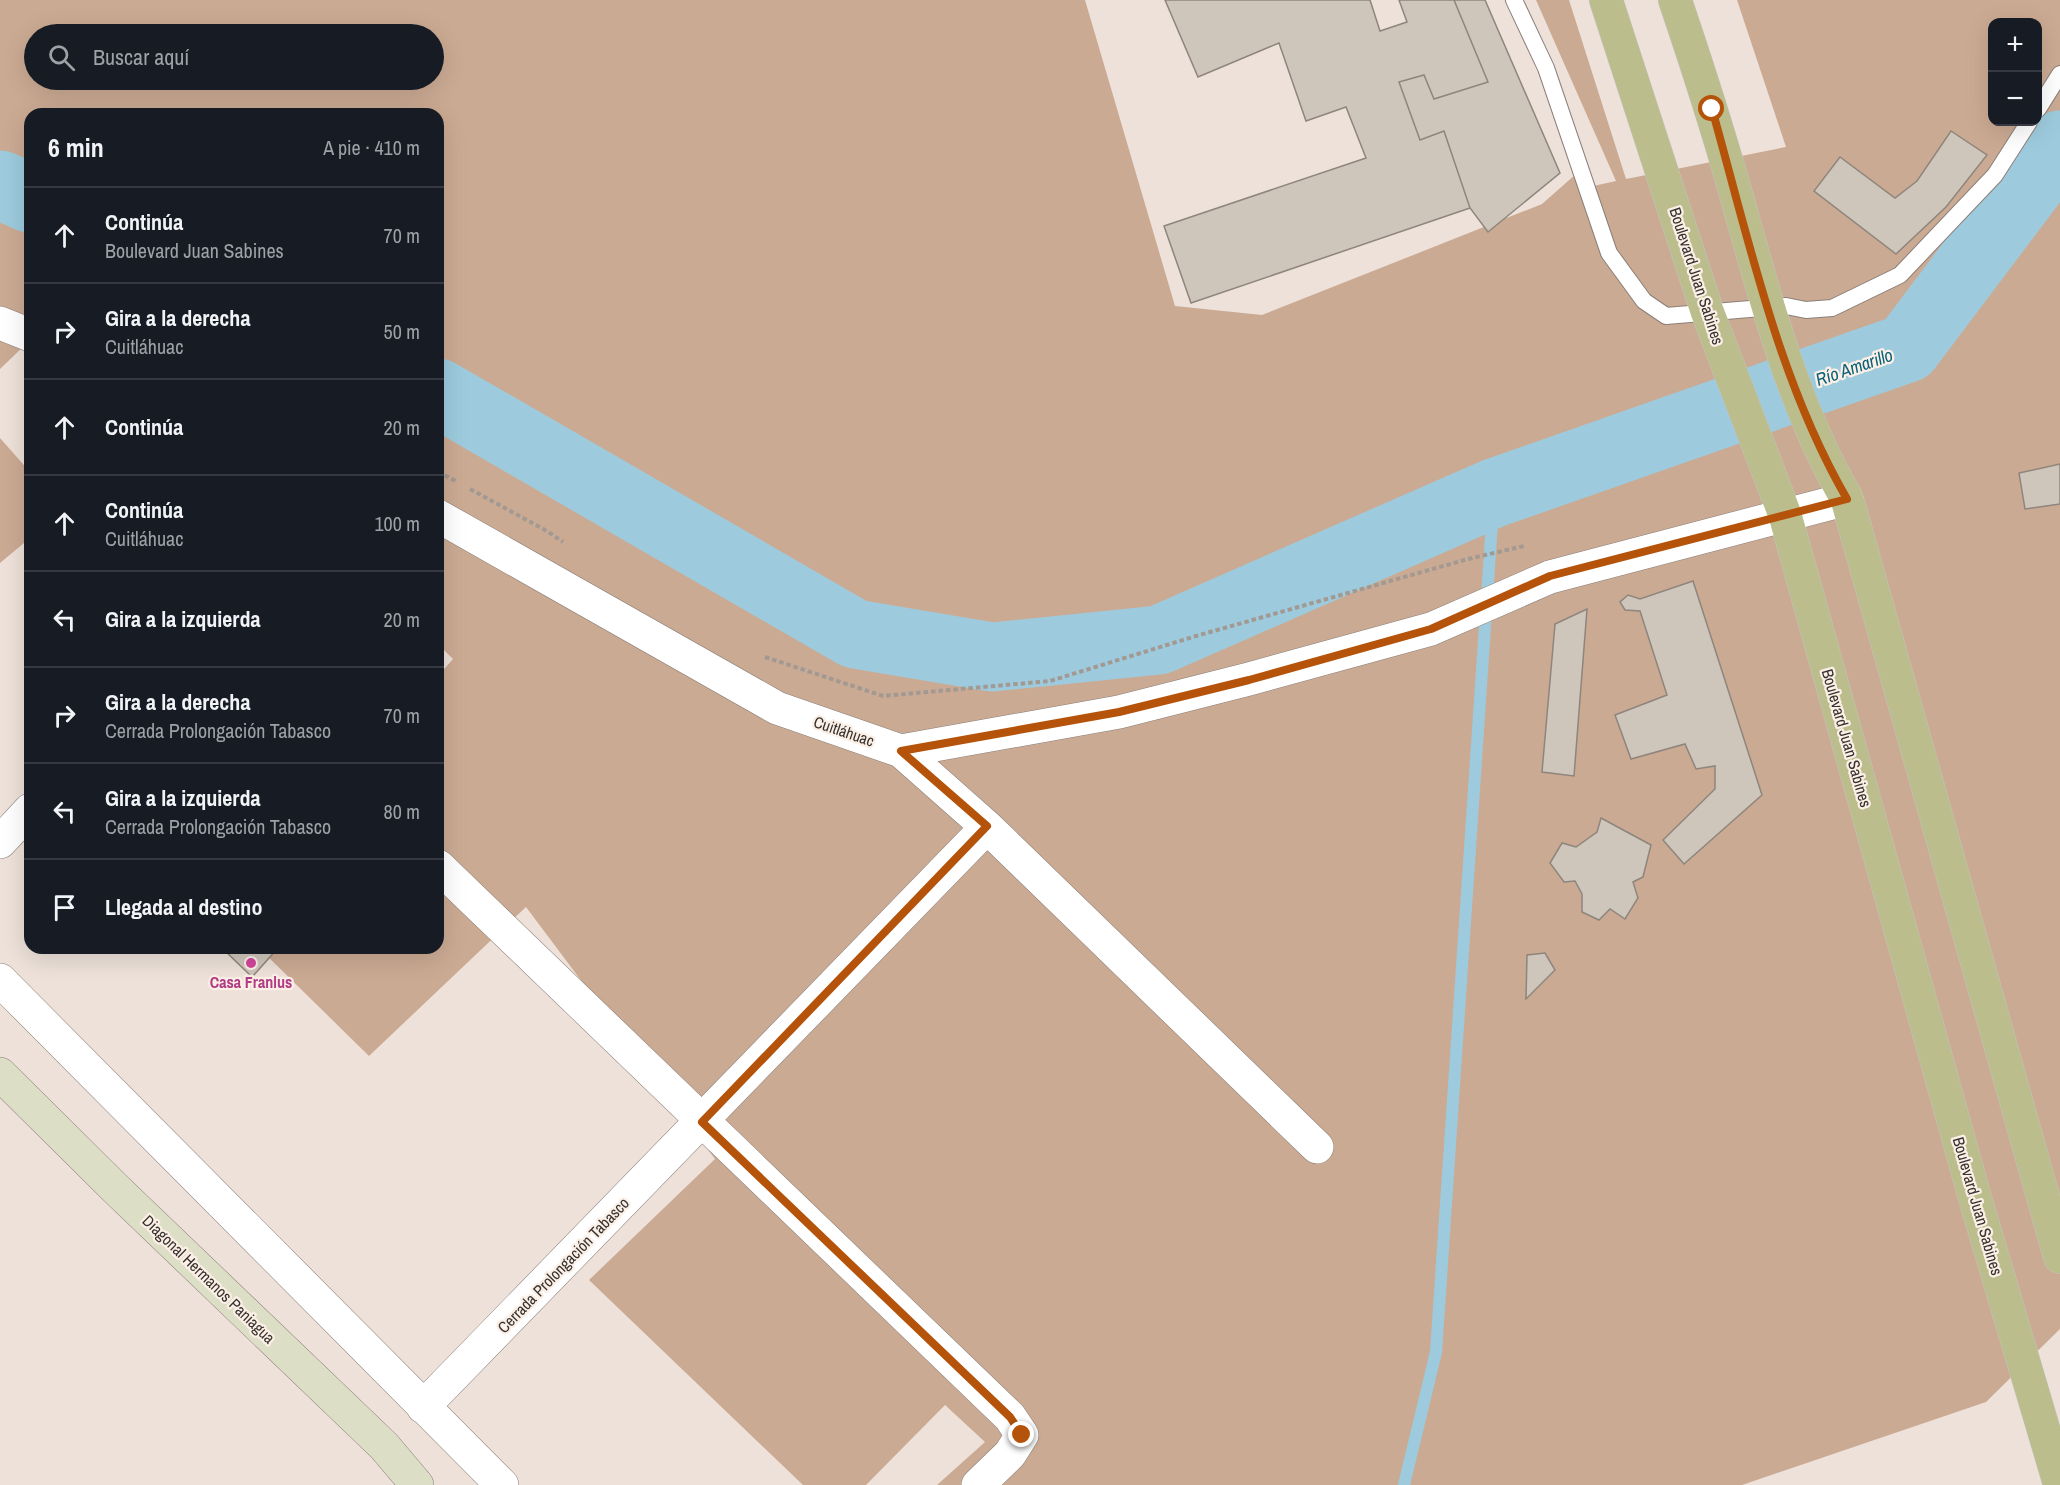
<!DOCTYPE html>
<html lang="es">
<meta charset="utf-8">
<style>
body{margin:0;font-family:"Archivo Narrow",sans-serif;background:#242831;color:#f1f3f6}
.controls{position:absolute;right:18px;top:18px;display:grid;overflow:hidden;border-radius:12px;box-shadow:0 6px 24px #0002}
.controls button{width:54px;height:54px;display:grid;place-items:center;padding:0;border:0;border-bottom:2px solid #363941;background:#171b24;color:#f1f3f6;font:30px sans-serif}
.stop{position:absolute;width:18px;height:18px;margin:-14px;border:4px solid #b45309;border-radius:50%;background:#fff}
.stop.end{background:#b45309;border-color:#fff;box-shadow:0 2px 6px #0008}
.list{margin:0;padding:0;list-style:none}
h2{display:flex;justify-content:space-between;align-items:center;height:78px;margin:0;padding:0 24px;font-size:26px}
h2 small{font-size:20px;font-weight:400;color:#9ea1a6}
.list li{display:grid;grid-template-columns:39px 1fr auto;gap:18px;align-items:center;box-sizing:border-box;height:96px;padding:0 24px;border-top:2px solid #363941}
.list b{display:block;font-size:22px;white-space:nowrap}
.list p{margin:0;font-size:20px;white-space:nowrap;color:#9ea1a6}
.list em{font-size:20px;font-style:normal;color:#9ea1a6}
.icon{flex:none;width:33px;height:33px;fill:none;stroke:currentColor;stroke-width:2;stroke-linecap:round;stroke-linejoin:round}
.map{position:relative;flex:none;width:2060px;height:1485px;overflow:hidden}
.search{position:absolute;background:#171b24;box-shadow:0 6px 24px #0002;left:24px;top:24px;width:420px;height:66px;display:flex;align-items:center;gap:15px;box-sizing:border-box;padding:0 21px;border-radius:33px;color:#9ea1a6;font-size:22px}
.panel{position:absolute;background:#171b24;box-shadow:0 6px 24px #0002;left:24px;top:108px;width:420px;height:846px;border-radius:18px}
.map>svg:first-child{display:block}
.green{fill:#cbaa93;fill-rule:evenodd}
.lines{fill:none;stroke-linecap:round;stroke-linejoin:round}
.stream{stroke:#9dcbdd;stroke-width:12}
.river{stroke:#9dcbdd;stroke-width:69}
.building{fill:#cec5bb;stroke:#8e857c;stroke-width:1.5}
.service-casing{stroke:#8a7f78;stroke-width:18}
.minor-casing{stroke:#8a7f78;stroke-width:34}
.secondary-casing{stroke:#8a7f78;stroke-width:34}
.primary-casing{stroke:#c3c2c1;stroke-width:34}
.path{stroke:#a29993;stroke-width:4;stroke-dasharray:4.5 3;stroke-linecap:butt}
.service{stroke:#fff;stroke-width:16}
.minor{stroke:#fff;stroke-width:33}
.secondary{stroke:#dddec6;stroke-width:33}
.primary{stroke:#bbbe8c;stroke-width:33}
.route{stroke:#b45309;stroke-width:8}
.hotel-dot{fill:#d1479c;stroke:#fbefe6;stroke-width:2}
.labels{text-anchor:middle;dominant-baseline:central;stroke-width:4.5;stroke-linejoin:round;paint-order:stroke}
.street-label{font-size:16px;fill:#36322f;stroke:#fbefe6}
.hotel-label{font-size:16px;font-weight:bold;fill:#b23c85;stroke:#fbefe6}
.water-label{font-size:18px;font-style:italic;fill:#066179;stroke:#fbefe6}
</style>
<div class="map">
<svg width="2060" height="1485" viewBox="0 0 2060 1485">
<rect width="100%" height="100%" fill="#ede1d9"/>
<path class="green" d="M0 0H1085L1175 306 1262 315 1542 204 1576 174 1580 189 1616 181 1536 0H1569L1626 179 1786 147 1737 0H2060V1329L1986 1402 1742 1485H937L985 1442 945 1405 866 1485H803L589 1280 715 1159 526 907 369 1056 259 948H438V676L453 659 438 644V114H30V345L26 344 0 369ZM1992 22H2038V122H1992ZM34 34H434V80H34Z
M0 438 30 472V538L0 563Z"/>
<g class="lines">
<path class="stream" d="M1404 1485 1436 1352 1494 493"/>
<path class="river" d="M0 185 30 198
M438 393 855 634 992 657 1159 640 1494 493 1907 348 2060 145"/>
</g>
<path class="building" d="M1165 0H1370L1380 31 1407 22 1399 0H1454L1488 82 1434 99 1424 75 1399 82 1420 140 1444 131 1470 208 1191 303 1164 226 1366 158 1346 107 1306 121 1279 43 1198 77Z
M1454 0H1485L1560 173 1488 232 1470 208 1444 131 1420 140 1399 82 1424 75 1434 99 1488 82Z
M1951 131 1987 155 1946 207 1896 254 1814 191 1840 157 1895 198 1917 181Z
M2060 464V504L2025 509 2019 473Z
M1693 581 1762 795 1684 864 1663 840 1715 789V766L1696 769 1685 744 1631 759 1615 715 1667 695 1640 611 1625 610 1620 602 1628 595 1640 599Z
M1587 609 1574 776 1542 772 1555 624Z
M1601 818 1651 845 1643 877 1633 882 1638 898 1625 919 1610 909 1599 920 1582 912V894L1575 881 1564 882 1550 863 1562 843 1576 847 1597 832Z
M222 948H278L252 977Z
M1545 953 1555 970 1526 999 1527 955Z"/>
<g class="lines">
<defs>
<path id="service" d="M1514 0 1546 68 1609 253 1644 301 1666 316 1786 306 1806 310 1832 308 1900 275 1995 175 2029 122
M2038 109 2060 74"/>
<path id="minor" d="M0 323 30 335
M438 516 777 708 901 751 1119 712 1249 679 1431 629 1550 577 1847 499
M901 751 987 827 1317 1147
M0 842 30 810
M438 866 1010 1417 1022 1435 1010 1454 978 1485
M0 980 502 1485
M423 1407 987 827"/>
<path id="secondary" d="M0 1074 117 1190 384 1446 417 1485"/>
<path id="primary" d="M1606 0 1707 311 1785 515 1975 1198 2060 1485
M1675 0C1696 62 1716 124 1734 187 1764 293 1791 403 1847 499L2060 1257"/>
</defs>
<use href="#service" class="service-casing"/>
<use href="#minor" class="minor-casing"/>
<use href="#secondary" class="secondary-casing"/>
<use href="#primary" class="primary-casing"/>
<path class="path" d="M438 472 456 481
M470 489 547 531 563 542
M765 657 883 696 1050 681 1196 636 1468 559 1524 546"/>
<use href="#service" class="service"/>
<use href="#minor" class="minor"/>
<use href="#secondary" class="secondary"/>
<use href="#primary" class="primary"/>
</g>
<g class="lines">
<path class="route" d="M1022 1435 1010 1417 702 1122 987 826 901 751 1119 712 1249 680 1431 629 1550 576 1847 499C1778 380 1749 240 1712 109"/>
</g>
<circle class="hotel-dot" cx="251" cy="963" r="6"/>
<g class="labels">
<g class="street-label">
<text transform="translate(1697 276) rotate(72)">Boulevard Juan Sabines</text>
<text transform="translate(844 731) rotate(19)">Cuitláhuac</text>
<text transform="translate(1847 738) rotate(74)">Boulevard Juan Sabines</text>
<text transform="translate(1978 1206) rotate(74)">Boulevard Juan Sabines</text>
<text transform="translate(563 1265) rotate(-46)">Cerrada Prolongación Tabasco</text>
<text transform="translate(209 1279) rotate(44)">Diagonal Hermanos Paniagua</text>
</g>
<g class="hotel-label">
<text x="251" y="982">Casa Franlus</text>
</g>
<g class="water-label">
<text transform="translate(1854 367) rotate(-19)">Río Amarillo</text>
</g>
</g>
</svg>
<div class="controls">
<button>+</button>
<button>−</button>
</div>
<div class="stop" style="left:1712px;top:109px"></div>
<div class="stop end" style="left:1022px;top:1435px"></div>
<div class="search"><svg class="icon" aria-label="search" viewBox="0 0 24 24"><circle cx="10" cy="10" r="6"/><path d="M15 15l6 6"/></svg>Buscar aquí</div>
<section class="panel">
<h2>6 min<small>A pie · 410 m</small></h2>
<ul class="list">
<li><svg class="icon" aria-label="ahead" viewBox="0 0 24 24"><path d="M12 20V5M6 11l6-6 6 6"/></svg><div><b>Continúa</b><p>Boulevard Juan Sabines</p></div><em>70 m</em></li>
<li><svg class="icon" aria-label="right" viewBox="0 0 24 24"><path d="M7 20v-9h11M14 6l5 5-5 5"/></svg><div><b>Gira a la derecha</b><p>Cuitláhuac</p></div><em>50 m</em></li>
<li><svg class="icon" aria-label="ahead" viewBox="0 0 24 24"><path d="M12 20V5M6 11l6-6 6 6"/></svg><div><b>Continúa</b></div><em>20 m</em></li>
<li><svg class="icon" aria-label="ahead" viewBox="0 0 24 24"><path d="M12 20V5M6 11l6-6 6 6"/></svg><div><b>Continúa</b><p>Cuitláhuac</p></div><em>100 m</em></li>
<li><svg class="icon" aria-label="left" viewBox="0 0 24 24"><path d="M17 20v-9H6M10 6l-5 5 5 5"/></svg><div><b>Gira a la izquierda</b></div><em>20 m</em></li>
<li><svg class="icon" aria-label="right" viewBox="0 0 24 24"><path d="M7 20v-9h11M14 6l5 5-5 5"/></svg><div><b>Gira a la derecha</b><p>Cerrada Prolongación Tabasco</p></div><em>70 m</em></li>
<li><svg class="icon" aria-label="left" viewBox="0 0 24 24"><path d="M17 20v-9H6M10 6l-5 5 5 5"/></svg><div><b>Gira a la izquierda</b><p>Cerrada Prolongación Tabasco</p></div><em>80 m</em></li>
<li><svg class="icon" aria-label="arrive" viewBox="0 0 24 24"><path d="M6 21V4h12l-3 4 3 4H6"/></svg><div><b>Llegada al destino</b></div></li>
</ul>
</section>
</div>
